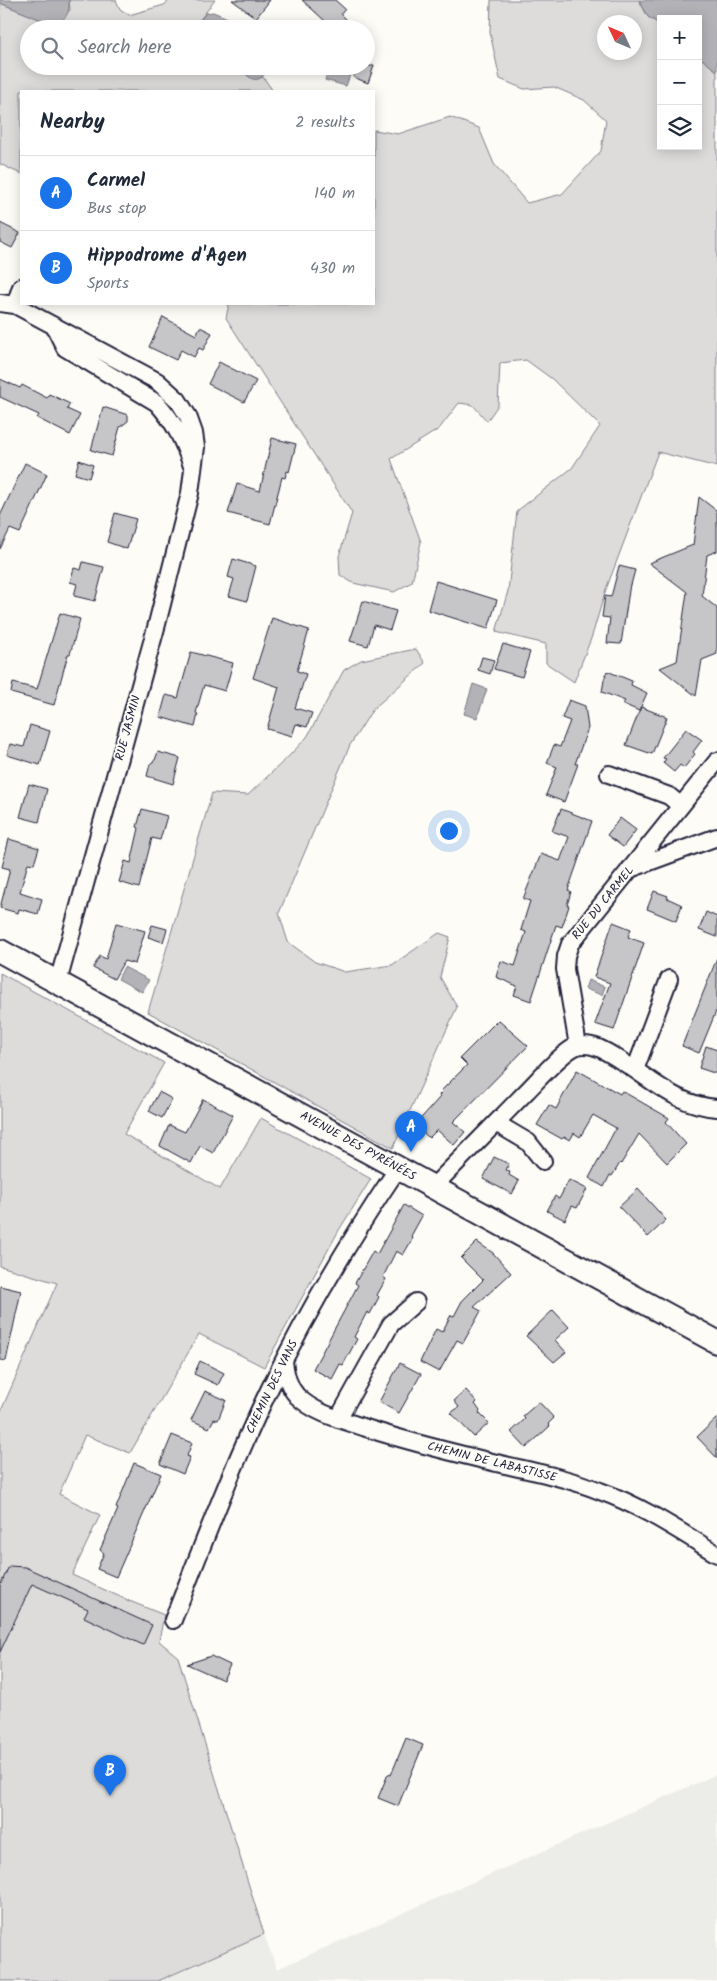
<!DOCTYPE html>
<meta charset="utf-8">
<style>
body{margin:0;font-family:Kalam,sans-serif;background:#f2f2f3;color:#1f2937}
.controls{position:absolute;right:15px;top:15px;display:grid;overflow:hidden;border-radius:0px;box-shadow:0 2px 12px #0003}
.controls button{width:45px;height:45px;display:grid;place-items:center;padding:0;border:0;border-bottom:1px solid #e0e1e3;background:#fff;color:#1f2937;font:25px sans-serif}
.compass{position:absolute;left:597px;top:15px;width:45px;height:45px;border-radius:50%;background:#fff;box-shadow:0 2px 12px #0003;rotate:314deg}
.you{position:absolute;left:448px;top:830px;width:18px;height:18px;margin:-12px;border:4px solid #fff;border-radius:50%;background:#1a73e8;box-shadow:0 0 0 8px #1a73e833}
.badge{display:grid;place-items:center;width:32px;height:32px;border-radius:50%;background:#1a73e8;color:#fff;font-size:16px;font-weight:700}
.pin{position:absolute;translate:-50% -41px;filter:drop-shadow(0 1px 2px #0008)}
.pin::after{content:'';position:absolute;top:26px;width:18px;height:15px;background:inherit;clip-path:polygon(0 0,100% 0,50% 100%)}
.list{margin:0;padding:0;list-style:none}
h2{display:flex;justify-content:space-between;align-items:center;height:65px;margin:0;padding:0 20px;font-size:21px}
h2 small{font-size:16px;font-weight:400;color:#747a83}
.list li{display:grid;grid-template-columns:32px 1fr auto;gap:15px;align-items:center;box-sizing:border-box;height:75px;padding:0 20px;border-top:1px solid #e0e1e3}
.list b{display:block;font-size:19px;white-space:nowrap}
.list p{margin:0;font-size:16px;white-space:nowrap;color:#747a83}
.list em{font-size:16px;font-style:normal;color:#747a83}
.icon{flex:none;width:28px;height:28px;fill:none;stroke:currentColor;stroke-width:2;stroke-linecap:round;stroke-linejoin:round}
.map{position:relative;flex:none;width:717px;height:1981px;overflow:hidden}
.search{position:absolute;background:#fff;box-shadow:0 2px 12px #0003;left:20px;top:20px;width:355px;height:55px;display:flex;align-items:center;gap:12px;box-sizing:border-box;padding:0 18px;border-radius:28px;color:#747a83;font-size:19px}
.panel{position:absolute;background:#fff;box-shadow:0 2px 12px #0003;left:20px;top:90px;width:355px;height:215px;border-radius:0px}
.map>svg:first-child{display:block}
.built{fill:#ecece9}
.green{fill:#dddcdb;stroke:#807f8b;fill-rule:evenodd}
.water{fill:#b2b2b7;stroke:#787885}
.building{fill:#c6c6c8;stroke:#22223b}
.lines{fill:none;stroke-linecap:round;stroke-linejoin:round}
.minor-casing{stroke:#22223b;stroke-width:20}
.secondary-casing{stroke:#22223b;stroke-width:26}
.minor{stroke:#fdfcf7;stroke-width:16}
.secondary{stroke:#fdfcf7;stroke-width:22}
.labels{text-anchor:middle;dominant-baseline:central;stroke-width:4;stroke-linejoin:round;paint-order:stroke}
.street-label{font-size:12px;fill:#22223b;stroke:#fdfcf7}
</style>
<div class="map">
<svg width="717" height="1981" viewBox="0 0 717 1981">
<rect width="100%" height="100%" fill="#fdfcf7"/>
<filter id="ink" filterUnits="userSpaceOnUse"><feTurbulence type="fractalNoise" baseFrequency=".02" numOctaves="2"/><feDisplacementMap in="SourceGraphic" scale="10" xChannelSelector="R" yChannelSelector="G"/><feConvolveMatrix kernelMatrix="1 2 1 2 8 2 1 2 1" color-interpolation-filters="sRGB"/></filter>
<g filter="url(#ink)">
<path class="built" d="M717 1774V1981H158L264 1934 277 1969Z"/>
<path class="green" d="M69 0H116L120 9 129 15 164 5 170 0H215L193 29H29V66H239C247 76 250 81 263 77L273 91H21V174L0 164V3L54 25 70 10Z
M491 0H639L648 17 661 25V146H698V56L717 71V467L658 452 605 592 592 636 574 682 546 663V644L496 632 508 591 517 511 572 468 600 426 552 379 526 360 500 363 498 405 487 421 473 405 459 403 439 429 391 459 421 542 412 582 394 592 353 583 340 575 339 556 352 513 226 318 229 304H374V130L398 134 450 117 479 128 494 164 527 203 562 194 601 151 606 120 584 100 554 87 524 89 500 79 490 33ZM604 22H634V52H604Z
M416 649 425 663 373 709 350 745 279 913 288 942 315 962 345 972 392 965 439 933 450 937 440 977 457 1007 393 1148 148 1012 212 793 248 795 289 756 307 737 344 670 361 660Z
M0 973 164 1063 124 1134 220 1189 261 1118 371 1179 339 1230 264 1367 199 1334 130 1453 85 1435 59 1494 100 1515 72 1575 127 1600 164 1615 159 1641 178 1657 264 1934 158 1981H0V1413L57 1283 0 1266Z"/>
<path class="water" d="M0 0H69C70 14 66 19 54 25L0 3Z
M639 0H717V71L698 56V19H661V25L648 17Z
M213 12 235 21 245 29H193L206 13Z
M239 66H267L268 70C256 87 249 78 239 66Z
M329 66H341L339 72 350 75 346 86 325 80Z
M473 684 487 689 477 718 464 714Z
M124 967 149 980 142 992 118 979Z
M588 980 605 987 602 995 585 989Z"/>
<path class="building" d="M232 0H270L256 18Z
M302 0H335L345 9 341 14 347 20 339 29H334Z
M357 66H374L368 83 353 77Z
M0 223 20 233 12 248 0 242Z
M163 317 196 335 200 327 212 333 203 350 199 348 194 357 181 350 176 360 149 347Z
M219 362 256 381 244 402 208 384Z
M0 379 20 388 22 385 47 398 49 394 70 404 67 409 80 415 70 435 37 418 39 415 0 397Z
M103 407 128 415V421L120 427 112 456 91 450Z
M272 438 296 444 289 472 287 471 285 478 282 477 270 524 228 513 237 484 260 491Z
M79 460 93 465 89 478 75 474Z
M25 463 47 474 20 533 10 529 0 549V516Z
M699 497 717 511V551L707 555 702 596 717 608V654L702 660 696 696 660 668 677 661 687 592 649 563 693 545Z
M115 513 136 519 127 549 107 542Z
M233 559 256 566 247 601 229 596 234 579 228 577Z
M83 562 104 567 95 601 74 596 77 584 70 582 74 568 81 570Z
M619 566 635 570 631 585 630 584 621 644 607 643 610 618 602 617 605 596 611 597Z
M436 581 497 600 488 629 428 610Z
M363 601 396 611 390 630 374 625 368 646 350 641Z
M60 613 80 619 70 654H68L54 705 11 693 13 683 37 689Z
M272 618 309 630 297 671 306 674 295 708 312 713 307 727 296 724 292 736 267 729 279 687 253 678Z
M503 644 530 652 522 677 494 669Z
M191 652 233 663 225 691 204 685 196 713 198 714 195 727 160 717 166 695 178 698Z
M482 657 494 660 490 674 478 670Z
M607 671 632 681 631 685 647 693 639 711 623 704 625 701 602 692 604 680Z
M569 700 585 706 588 728 575 764H578L564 802 546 795 557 767 547 763 554 745 560 747 570 721 562 718Z
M641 707 667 717 652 754 626 745Z
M30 725 50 731 40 765 7 755 10 744 24 747Z
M686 729 702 740 693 752 695 754 684 768 680 765 674 772 663 763 666 759 663 758Z
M158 752 180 758 173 784 147 776 150 764 155 760Z
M29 784 47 789 39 822 20 817Z
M142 809 167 816 160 840 152 838 139 888 119 882 125 861 131 863 139 828 137 827Z
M561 809 592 821 568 890 571 892 567 905 569 906 562 927 556 925 531 1001 514 995 517 986 496 977 501 961 515 966 526 932 521 930 530 901 523 899 541 854 560 861 569 837 552 831Z
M620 818 636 830 623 847 607 835Z
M9 839 39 848 34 864 28 863 20 892 42 899 38 914 19 909 18 913 0 908 10 869 2 867Z
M654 891 668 896 667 898 682 905 676 921 647 909Z
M706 912 717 917V937L699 930Z
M613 922 631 929 628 937 644 943 614 1030 595 1024 610 983 594 977Z
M116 923 145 931 135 964 124 961 114 979 93 968 100 956 106 959Z
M152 925 167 929 163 942 148 937Z
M717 958V1009L699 1053 682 1046Z
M498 1020 528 1046 453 1122 465 1132 454 1145 437 1130 429 1138 415 1125 440 1097 439 1095 442 1092 441 1091 467 1065 460 1058Z
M706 1046 717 1050V1074L699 1068Z
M577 1070 620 1094 622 1091 669 1118 666 1122 686 1144 667 1163 639 1134 621 1164 620 1163 612 1176 610 1175 604 1187 589 1178 616 1128 593 1115 580 1137 574 1133 570 1140 564 1137 562 1139 537 1125 549 1105 556 1109Z
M159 1092 172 1099 162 1118 149 1111Z
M203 1099 233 1115 213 1153 200 1146 191 1163 160 1146 169 1125 185 1132Z
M494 1157 509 1164 506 1170 510 1172 509 1175 519 1181 512 1194 483 1179Z
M569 1180 587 1189 577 1208 572 1206 565 1220 547 1211 555 1196 559 1199Z
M638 1189 666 1220 648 1237 619 1207Z
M404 1205 422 1216 411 1236 413 1238 403 1255 396 1251 383 1277 386 1279 377 1295 379 1297 370 1314 367 1312 354 1337 357 1339 343 1365 340 1364 332 1379 313 1369 358 1285 355 1283 359 1276 373 1251 377 1254Z
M477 1242 493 1253 511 1273 474 1307 481 1311 463 1343 457 1340 439 1372 420 1362 436 1329 442 1332 451 1315 454 1316 462 1301 483 1280 461 1258Z
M0 1286 21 1291 6 1361 0 1360Z
M553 1310 569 1327 555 1340 566 1352 554 1362 526 1336Z
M200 1361 224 1373 218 1385 194 1374Z
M400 1363 421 1374 399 1413 379 1402Z
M466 1390 477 1402 475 1404 480 1411 479 1413 489 1423 474 1437 451 1413 459 1407 454 1401Z
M205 1391 226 1400 218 1420 214 1419 209 1428 191 1420Z
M539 1402 554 1418 548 1424 550 1426 526 1448 511 1432 525 1419 523 1416Z
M717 1418V1458L697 1437Z
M172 1435 192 1443 187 1456 190 1457 183 1474 160 1464Z
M134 1463 161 1474 116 1577 97 1569 104 1553 100 1550 118 1509 116 1508Z
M9 1566 25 1567 152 1625 143 1645 84 1617 88 1609 32 1584 0 1652V1586Z
M211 1656 230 1665 223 1680 187 1664Z
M406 1738 423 1745 398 1806 378 1798 388 1774 391 1775Z"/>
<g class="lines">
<defs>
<path id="minor" d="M0 303 15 305 157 381 178 400 188 416 194 433 196 447 190 493 157 624 58 982
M15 305 21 287
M54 326 65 348 157 403C175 423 183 440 192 466
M609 774 669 796 681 806
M630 869 717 837
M578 1046 565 969 566 956 570 944 717 761
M635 1070 669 979
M496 1123 528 1142 543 1161
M433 1187C464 1155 495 1124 526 1092 538 1080 563 1051 577 1046 593 1041 610 1054 623 1062 655 1082 677 1105 717 1108
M284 1362C286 1375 288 1386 297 1396 315 1414 343 1420 366 1428 412 1443 458 1454 505 1465 537 1472 570 1479 600 1491 642 1506 679 1531 717 1554
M338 1419 391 1324 416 1302
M173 1620C204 1542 233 1464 270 1388 307 1312 351 1238 398 1168"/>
<path id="secondary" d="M0 951 717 1342"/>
</defs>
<use href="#minor" class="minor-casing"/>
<use href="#secondary" class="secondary-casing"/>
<use href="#minor" class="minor"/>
<use href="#secondary" class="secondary"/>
</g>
</g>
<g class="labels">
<g class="street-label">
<text transform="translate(128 728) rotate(-75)">RUE JASMIN</text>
<text transform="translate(603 903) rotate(-51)">RUE DU CARMEL</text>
<text transform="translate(358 1146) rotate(29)">AVENUE DES PYRÉNÉES</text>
<text transform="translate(272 1387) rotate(-64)">CHEMIN DES VANS</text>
<text transform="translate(492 1462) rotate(14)">CHEMIN DE LABASTISSE</text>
</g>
</g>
</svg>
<div class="controls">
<button>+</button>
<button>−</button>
<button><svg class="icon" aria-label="layers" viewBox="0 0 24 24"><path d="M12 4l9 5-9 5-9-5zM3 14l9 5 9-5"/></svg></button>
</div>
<svg class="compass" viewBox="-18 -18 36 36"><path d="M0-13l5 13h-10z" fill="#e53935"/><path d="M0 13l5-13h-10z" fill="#747a83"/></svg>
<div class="you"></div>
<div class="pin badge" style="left:411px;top:1152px">A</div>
<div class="pin badge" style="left:110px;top:1796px">B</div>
<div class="search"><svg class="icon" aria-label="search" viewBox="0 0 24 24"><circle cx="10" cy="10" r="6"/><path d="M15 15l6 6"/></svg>Search here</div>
<section class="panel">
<h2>Nearby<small>2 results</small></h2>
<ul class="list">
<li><span class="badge">A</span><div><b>Carmel</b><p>Bus stop</p></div><em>140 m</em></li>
<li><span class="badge">B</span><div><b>Hippodrome d'Agen</b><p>Sports</p></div><em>430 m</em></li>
</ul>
</section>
</div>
